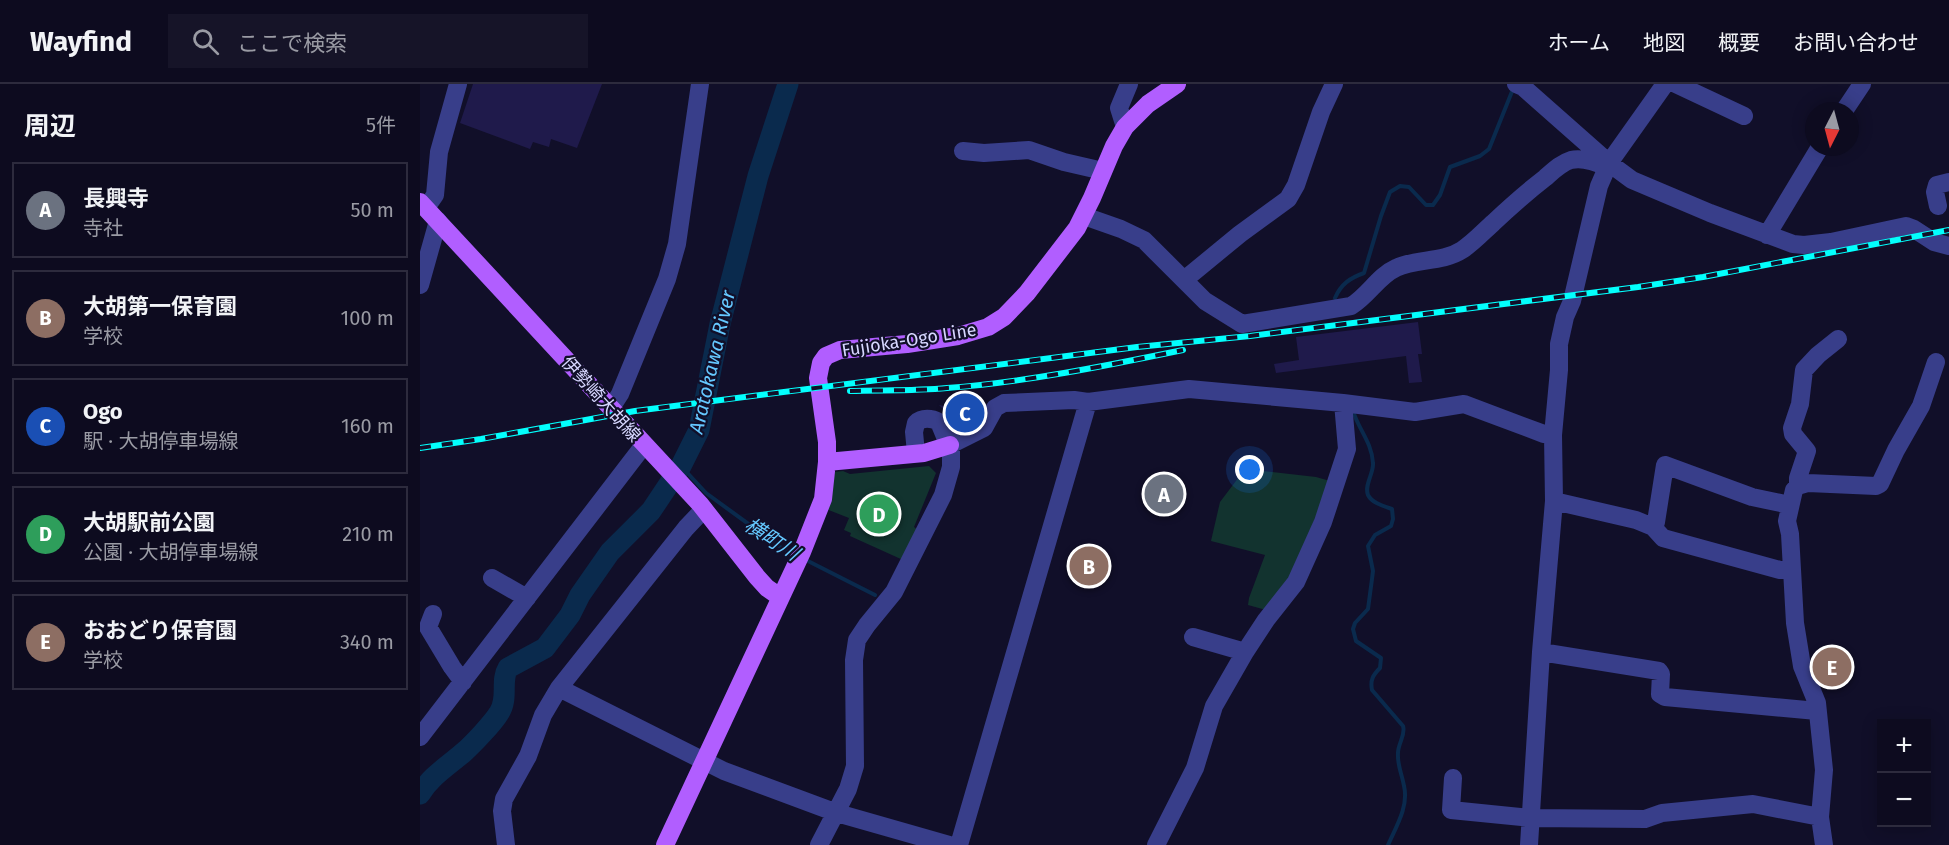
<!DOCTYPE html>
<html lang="ja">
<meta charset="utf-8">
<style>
body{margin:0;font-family:"Fira Sans","Noto Sans JP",sans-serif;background:#161428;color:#f1f3f6}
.controls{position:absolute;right:18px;bottom:18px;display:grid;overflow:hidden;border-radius:0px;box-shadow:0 3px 15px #0003}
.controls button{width:54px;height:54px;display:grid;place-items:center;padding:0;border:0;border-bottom:2px solid #2d2b3d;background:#0d0b1f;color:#f1f3f6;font:30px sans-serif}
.compass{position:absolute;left:1385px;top:18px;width:54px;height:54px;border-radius:50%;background:#0d0b1f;box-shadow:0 3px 15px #0003;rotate:186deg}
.you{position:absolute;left:830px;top:386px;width:21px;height:21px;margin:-15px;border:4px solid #fff;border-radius:50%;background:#1a73e8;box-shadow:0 0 0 9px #1a73e833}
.badge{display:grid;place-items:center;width:39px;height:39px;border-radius:50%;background:#0f766e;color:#fff;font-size:20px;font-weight:700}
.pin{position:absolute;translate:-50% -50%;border:3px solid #fff;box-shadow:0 2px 6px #0006}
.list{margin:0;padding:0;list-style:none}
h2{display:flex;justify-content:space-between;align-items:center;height:78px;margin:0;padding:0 24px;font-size:26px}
h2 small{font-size:20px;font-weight:400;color:#9a9ba4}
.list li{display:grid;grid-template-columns:39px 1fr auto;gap:18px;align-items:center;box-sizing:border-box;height:96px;margin:0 12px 12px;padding:0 12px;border:2px solid #2d2b3d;border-radius:0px}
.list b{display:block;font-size:22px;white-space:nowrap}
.list p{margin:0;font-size:20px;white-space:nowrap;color:#9a9ba4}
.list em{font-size:20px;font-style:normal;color:#9a9ba4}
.icon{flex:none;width:33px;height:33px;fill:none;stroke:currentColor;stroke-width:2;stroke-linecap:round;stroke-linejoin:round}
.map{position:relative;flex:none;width:1529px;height:761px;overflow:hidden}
header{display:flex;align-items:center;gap:36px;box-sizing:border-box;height:84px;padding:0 30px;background:#0d0b1f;border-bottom:2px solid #2d2b3d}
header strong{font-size:28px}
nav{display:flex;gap:33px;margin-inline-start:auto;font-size:21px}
.search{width:420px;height:54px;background:#161428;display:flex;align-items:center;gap:15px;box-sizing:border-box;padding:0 21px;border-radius:0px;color:#9a9ba4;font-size:22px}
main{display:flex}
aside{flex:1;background:#0d0b1f}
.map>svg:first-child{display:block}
.green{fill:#12332f}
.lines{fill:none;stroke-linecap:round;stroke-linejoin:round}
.stream{stroke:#0a2a4d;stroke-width:4}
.river{stroke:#0a2a4d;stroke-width:21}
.building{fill:#1f1a4b}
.minor{stroke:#383e8a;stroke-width:18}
.major{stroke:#b15eff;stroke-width:18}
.rail-casing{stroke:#03fffd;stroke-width:6}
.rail{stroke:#110f29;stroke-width:4;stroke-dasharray:11;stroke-linecap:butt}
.labels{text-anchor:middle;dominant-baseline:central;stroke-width:4.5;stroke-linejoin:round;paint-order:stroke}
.street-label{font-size:18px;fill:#d7d7ff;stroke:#110f29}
.water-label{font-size:20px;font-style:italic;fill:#65c8ff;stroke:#110f29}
</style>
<header>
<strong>Wayfind</strong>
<div class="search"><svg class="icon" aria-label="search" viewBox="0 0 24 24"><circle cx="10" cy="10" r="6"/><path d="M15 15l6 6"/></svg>ここで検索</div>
<nav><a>ホーム</a><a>地図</a><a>概要</a><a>お問い合わせ</a></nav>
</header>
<main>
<aside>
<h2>周辺<small>5件</small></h2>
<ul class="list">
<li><span class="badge" style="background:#6b7280">A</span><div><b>長興寺</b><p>寺社</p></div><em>50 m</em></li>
<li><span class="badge" style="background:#8d6e63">B</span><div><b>大胡第一保育園</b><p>学校</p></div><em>100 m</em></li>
<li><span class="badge" style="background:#1a4fb4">C</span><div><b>Ogo</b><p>駅 · 大胡停車場線</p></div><em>160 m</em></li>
<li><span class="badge" style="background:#2e9e5b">D</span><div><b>大胡駅前公園</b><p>公園 · 大胡停車場線</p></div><em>210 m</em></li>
<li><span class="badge" style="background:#8d6e63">E</span><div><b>おおどり保育園</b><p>学校</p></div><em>340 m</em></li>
</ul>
</aside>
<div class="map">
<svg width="1529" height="761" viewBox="0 0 1529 761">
<rect width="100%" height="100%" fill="#110f29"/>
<path class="green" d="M509 382 516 389 494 443 498 446 483 476 430 452 431 449 424 446 429 434 406 425 415 388 423 387 430 390Z
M825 385 896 393 910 397 871 495 846 526 828 521 829 514 845 471 791 457 800 418Z"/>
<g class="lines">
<path class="stream" d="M915 214C921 200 930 194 944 189L961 132 970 108 980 102 989 103 1006 121H1013L1020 111 1030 83 1060 72 1069 65 1093 5
M933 327C939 346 952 359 953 379 954 389 944 401 948 411 952 419 963 422 972 425L973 435 971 442 955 451 948 462 953 487 952 495 948 525 935 539 933 545 936 557 961 574 960 584C953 591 950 596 952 606L983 642C986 651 978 659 978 669 977 681 982 690 984 702 989 722 976 743 968 761
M261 382 286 409 360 463 374 470
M384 475 455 511"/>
<path class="river" d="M0 710C11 692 28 682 44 668 53 660 73 639 79 629 89 614 80 597 88 584L125 564 150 531 160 511 190 468 231 427 261 382 279 346 300 240 338 92 368 0"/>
</g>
<path class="building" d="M53 0H182L157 64 131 55 129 63 113 58 110 65 40 39Z
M998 238 1002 270H998L1002 298 989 299 986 272 856 289 854 280 879 276 876 253Z
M519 321 535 324 559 321 560 329 556 336 536 338V333H531Z
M731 395 762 403 756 425 725 417Z"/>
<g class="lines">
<path class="minor" d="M1096 0 1103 3 1189 79 1212 96 1290 129 1373 160 1384 161 1411 158 1486 142 1494 145 1514 158 1529 162
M1256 0 1324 32
M1424 27 1442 0
M705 43 699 24 709 0
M543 67 564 69 609 66 644 78 683 87
M1518 122 1515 108 1517 101 1529 98
M6 124 15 111 19 68 38 0
M664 132 701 145 724 156 785 217 822 240 931 222C949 211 958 192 976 184 996 174 1022 179 1042 166 1053 159 1063 148 1073 139 1090 123 1107 108 1125 94 1133 87 1141 79 1151 76 1163 73 1176 78 1187 83
M1347 151 1400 63
M764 196 820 150 868 115 876 101 901 28 914 0
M0 201 18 137
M191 324 200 310 247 195 257 160 280 0
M530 361 564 344 575 324 584 319 654 316 668 318 769 305 923 319 995 328 1044 320 1124 350 1133 351
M1378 402V394L1387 367 1373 350 1372 344 1380 320 1384 286 1398 271 1418 255
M1134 417 1216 436 1233 443 1243 454 1360 486H1372
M1233 443 1236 438 1245 381 1332 413 1370 421
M72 494 107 514
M13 530 8 543 32 583 43 598
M773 553 825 568
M1121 568 1239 587 1241 590 1240 610 1245 613 1397 627
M139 604 304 687 417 729 529 761
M0 653 224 361
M1033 694 1031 726 1111 734 1225 735 1242 729 1333 720 1400 733
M86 761 82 727 84 715 108 672 123 631 139 604 266 444 284 425
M399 761 428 705 435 682 434 576 437 556 447 541 474 508 523 411 531 383V367L519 338C512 334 502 333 496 339L494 348 496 369
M539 761 668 318
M736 761 775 684 794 622 825 568 846 536 876 498 903 438 927 365 923 319
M1109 761 1121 568 1134 417 1133 351 1139 286V260L1145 233 1152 217 1179 102 1189 79 1245 0
M1404 761 1400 733 1404 686 1397 619 1382 582 1375 539 1370 450 1367 437 1374 406 1378 402 1388 399 1456 402 1460 400 1476 366 1501 322 1516 278"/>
<path class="major" d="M0 118 280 420 337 493 347 504 360 513
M407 378 504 369 530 361
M245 761 382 468 403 415 407 378V358L398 294 401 279 406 272 420 266 487 260 538 252 568 243 584 233 607 209 657 144 672 114 694 62 705 43 728 20 757 0"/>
<defs>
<path id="rail" d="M430 307C462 306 495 307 527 304 606 298 685 282 763 266
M0 364 61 355 215 327 717 263 830 252 1218 203 1283 193 1529 146"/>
</defs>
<use href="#rail" class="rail-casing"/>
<use href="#rail" class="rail"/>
</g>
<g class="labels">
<g class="street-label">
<text transform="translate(489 256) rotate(-9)">Fujioka-Ogo Line</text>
<text transform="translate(181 315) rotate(48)">伊勢崎大胡線</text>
</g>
<g class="water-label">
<text transform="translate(292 278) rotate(-77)">Aratokawa River</text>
<text transform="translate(352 455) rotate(33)">横町川</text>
</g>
</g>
</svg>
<div class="controls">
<button>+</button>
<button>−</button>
</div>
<svg class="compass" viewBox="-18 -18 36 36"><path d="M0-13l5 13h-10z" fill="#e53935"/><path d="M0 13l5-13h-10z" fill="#9a9ba4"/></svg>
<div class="you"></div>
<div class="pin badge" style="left:744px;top:410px;background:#6b7280">A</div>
<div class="pin badge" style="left:669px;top:482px;background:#8d6e63">B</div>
<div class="pin badge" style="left:545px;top:329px;background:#1a4fb4">C</div>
<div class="pin badge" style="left:459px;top:430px;background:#2e9e5b">D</div>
<div class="pin badge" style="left:1412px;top:583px;background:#8d6e63">E</div>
</div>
</main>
